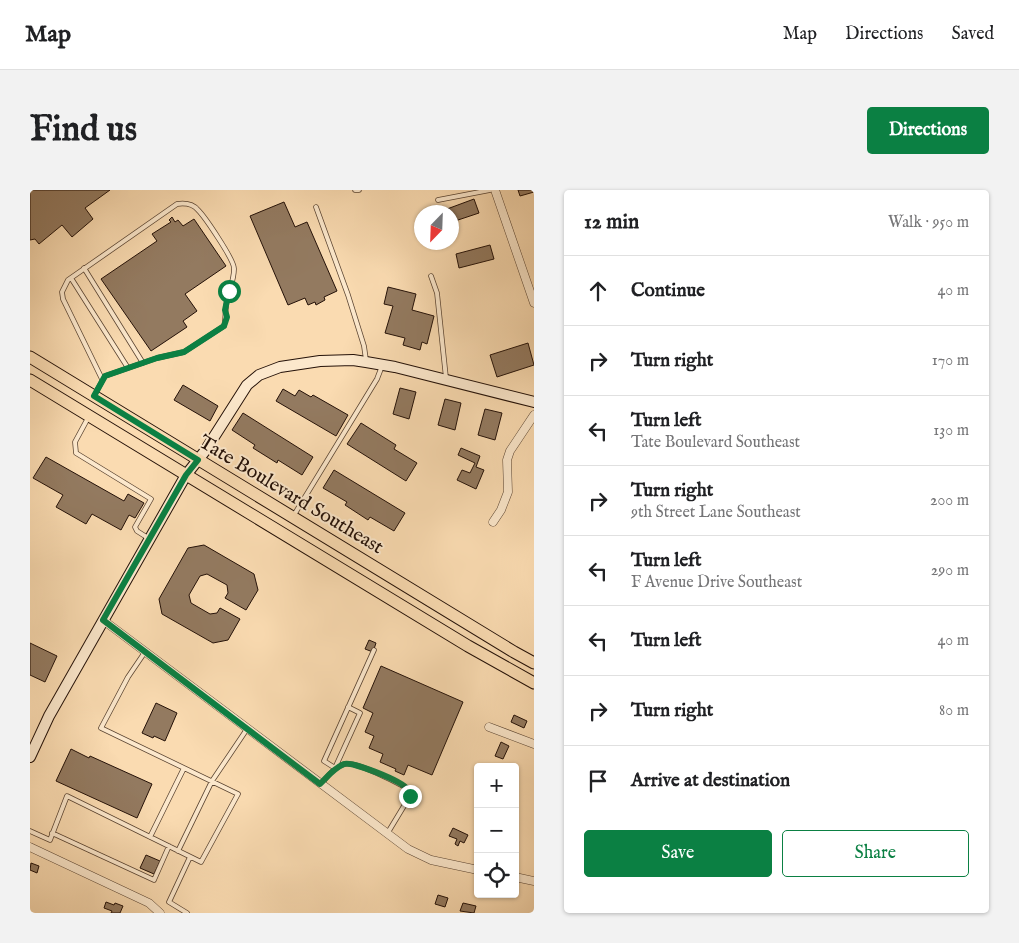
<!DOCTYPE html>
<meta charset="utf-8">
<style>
body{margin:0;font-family:"IM FELL English",serif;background:#f2f2f2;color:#202124}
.controls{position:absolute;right:15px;bottom:15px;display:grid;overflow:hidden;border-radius:5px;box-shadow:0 1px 4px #0004}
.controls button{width:45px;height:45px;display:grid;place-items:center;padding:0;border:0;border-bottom:1px solid #e0e0e0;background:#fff;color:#202124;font:25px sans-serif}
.compass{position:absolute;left:384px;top:15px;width:45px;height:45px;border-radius:50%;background:#fff;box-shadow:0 1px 4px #0004;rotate:203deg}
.stop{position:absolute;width:15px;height:15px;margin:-11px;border:4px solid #0b8043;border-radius:50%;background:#fff}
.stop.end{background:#0b8043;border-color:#fff;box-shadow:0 1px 5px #0008}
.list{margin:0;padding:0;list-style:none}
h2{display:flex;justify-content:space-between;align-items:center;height:65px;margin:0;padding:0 20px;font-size:21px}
h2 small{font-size:16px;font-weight:400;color:#757577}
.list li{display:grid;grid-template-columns:32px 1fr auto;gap:15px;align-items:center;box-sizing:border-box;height:70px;padding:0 20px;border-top:1px solid #e0e0e0}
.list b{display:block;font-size:19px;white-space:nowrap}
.list p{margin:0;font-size:16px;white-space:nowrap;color:#757577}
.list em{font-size:16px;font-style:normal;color:#757577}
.actions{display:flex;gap:10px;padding:15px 20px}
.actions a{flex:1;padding:11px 0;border:1px solid #0b8043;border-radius:5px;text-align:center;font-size:18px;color:#0b8043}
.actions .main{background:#0b8043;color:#fff}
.icon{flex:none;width:28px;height:28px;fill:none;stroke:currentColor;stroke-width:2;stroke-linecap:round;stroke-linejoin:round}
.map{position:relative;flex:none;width:504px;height:723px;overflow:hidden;border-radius:5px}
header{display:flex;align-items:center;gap:30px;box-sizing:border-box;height:70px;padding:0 25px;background:#fff;border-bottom:1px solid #e0e0e0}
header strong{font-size:24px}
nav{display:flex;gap:28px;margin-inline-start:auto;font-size:18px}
.intro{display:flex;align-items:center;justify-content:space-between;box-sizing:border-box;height:120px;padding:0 30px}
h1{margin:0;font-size:35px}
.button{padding:12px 22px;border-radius:5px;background:#0b8043;color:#fff;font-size:18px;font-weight:700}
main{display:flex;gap:30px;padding:0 30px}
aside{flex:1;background:#fff;border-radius:5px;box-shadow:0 1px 4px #0004}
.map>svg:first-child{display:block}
.building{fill:#937a60;stroke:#241108}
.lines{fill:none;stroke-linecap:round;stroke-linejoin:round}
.lane-casing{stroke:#5a4432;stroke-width:5.5}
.street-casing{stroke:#5a4432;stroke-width:9}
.secondary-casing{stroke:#241108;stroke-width:12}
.primary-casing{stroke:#241108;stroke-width:13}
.lane{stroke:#fce8cc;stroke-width:4}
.street{stroke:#fce8cc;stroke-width:8}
.secondary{stroke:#fce8cc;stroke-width:10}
.primary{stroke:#fadbb1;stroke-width:11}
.route{stroke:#0b8043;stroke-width:6}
.labels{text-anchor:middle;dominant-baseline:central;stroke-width:4;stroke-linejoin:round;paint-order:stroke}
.street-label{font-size:20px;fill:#241108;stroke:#fce8cc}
</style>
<header>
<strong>Map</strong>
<nav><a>Map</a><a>Directions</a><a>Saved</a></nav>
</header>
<div class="intro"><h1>Find us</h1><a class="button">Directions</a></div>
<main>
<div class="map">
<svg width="504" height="723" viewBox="0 0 504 723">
<rect width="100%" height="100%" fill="#fadbb1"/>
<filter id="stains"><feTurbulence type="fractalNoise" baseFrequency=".004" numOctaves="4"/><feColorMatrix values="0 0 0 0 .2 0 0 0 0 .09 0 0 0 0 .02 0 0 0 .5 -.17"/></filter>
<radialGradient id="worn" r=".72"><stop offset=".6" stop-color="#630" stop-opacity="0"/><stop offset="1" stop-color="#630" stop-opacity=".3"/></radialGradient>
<path class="building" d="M0 0H80L55 18 63 29 42 47 32 35 9 54 5 49 0 50Z
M488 0H504V2L490 6Z
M444 9 449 23 422 32V22H418L417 19Z
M254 12 265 37 277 32 307 101 294 107 295 110 286 115 285 112 278 115 275 108 258 115 220 26Z
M142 27 145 32 148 30 153 36 164 29 196 76 155 104 167 121 153 131 157 137 121 161 71 89 127 51 122 44 141 32 139 30Z
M460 55 464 69 429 78 426 64Z
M358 97 386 104 382 120 404 126 397 154 392 152 390 160 373 155 375 148 355 143 363 116 354 114Z
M498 153 504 175 467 187 460 165Z
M153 195 188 216 180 231 144 210Z
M370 198 386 202 379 229 363 224Z
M253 199 265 206 269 200 281 207 283 205 318 225 306 246 246 211Z
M415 209 431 213 425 240 408 235Z
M455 219 472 223 465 250 448 245Z
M213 223 283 267 272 285 248 270 247 273 223 258 225 255 202 240Z
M331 233 366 255 364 259 387 273 376 291 317 254Z
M431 258 450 266 446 277 454 280 446 299 427 290 432 280 440 283 445 273 428 265Z
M16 267 94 311 98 304 114 313 105 328 99 325 91 340 62 324 56 334 26 317 33 305 3 288Z
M304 280 375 323 364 341 340 327 338 330 315 315 317 312 293 298Z
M174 355 224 384 228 400 216 420 195 408 198 403 197 395 177 384 170 386 159 405 161 413 180 424 187 423 190 418 210 429 198 450 183 453 132 424 129 409 158 358Z
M339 450 346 453 343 462 335 459Z
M0 453 27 466 15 492 0 485Z
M351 476 433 512 402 585 378 575 374 585 365 581 366 579 350 572 353 564 339 558 344 546 335 542 343 523 333 518Z
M126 513 147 523 135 551 124 546 123 548 112 543Z
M484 525 497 531 494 538 481 532Z
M471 552 479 556 473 569 465 566Z
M41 559 59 568 60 566 122 594 107 628 26 591Z
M423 638 438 645 434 653 430 651 428 656 425 654 427 649 419 646Z
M116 665 130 671 124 684 110 678Z
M1 673 9 676 7 683 0 680Z
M408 705 418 708 415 717 405 714Z
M76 712 84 715 85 713 93 716 90 723H81L82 721 74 718Z
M433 713 446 716 444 723 430 721Z"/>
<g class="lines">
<defs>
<path id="lane" d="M325 0H329
M408 10 460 0
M286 17 318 105 334 156 336 170
M54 78 113 173
M401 86 407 103 416 188
M41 88 98 178
M65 204 75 186 127 168 154 162 194 136C196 129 195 124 196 117 197 105 204 92 204 79 205 71 175 27 168 20 163 14 154 13 147 14L38 90 32 102 33 109 72 189
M58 228 45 252 46 263 121 309 105 337 107 341 118 348
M264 325 347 189 352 176
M318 517 330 523 305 578 294 571 344 460
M291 594C297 587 305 576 315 574 326 571 366 592 377 598L380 606 357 644
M0 641 20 650 37 606 171 672 208 604 71 538 98 487 115 462
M22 643 124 690 139 656
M120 647 154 578
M148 661 182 591 217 539
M157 723 139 712 160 667"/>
<path id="street" d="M465 0 504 113
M463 332 471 320 478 302 477 270 480 261 504 225
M73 430 378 659 401 670 448 680
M459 537 504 554
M0 657 119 713 130 723
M485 687 504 691"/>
<path id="secondary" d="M0 567 19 526 156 285 175 261 217 195 229 185 250 177 290 171 323 170 336 172 365 177 504 212"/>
<path id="primary" d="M0 167 484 462 504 473
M0 190 438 456 504 493"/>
</defs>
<use href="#lane" class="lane-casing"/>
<use href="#street" class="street-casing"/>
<use href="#secondary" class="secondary-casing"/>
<use href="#primary" class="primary-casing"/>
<use href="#lane" class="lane"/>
<use href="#street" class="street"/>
<use href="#secondary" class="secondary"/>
<use href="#primary" class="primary"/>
</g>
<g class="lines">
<path class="route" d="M199 101 195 120 197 127 194 136 154 162 127 168 75 186 64 206 168 270 156 285 73 430 290 594C297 587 304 578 314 574 322 571 372 591 377 599 379 601 379 604 380 606"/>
</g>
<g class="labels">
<g class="street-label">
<text transform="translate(261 305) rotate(31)">Tate Boulevard Southeast</text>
</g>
</g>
<rect width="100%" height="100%" filter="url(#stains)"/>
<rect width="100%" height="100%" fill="url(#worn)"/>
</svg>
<div class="controls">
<button>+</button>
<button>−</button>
<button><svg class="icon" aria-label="locate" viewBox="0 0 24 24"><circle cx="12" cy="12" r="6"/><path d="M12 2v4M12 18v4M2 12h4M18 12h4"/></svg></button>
</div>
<svg class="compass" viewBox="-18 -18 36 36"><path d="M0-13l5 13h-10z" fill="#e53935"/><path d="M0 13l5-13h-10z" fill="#757577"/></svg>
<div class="stop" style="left:199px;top:101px"></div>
<div class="stop end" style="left:380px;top:606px"></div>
</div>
<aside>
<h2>12 min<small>Walk · 950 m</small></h2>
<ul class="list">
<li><svg class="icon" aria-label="ahead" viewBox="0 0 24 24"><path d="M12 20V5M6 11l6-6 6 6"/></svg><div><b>Continue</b></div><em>40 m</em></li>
<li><svg class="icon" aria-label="right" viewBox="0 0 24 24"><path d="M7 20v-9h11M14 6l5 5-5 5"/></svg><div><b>Turn right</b></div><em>170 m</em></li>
<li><svg class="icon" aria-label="left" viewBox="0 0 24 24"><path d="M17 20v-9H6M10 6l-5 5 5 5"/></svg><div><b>Turn left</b><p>Tate Boulevard Southeast</p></div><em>130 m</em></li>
<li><svg class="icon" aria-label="right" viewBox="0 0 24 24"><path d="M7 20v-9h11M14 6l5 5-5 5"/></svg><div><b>Turn right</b><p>9th Street Lane Southeast</p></div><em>200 m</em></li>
<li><svg class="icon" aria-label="left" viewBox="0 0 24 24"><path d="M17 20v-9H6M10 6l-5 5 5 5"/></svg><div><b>Turn left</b><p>F Avenue Drive Southeast</p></div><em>290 m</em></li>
<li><svg class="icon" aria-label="left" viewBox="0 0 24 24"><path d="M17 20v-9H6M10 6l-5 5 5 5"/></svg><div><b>Turn left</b></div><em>40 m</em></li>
<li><svg class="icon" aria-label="right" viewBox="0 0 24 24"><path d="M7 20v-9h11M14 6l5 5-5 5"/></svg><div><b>Turn right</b></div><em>80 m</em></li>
<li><svg class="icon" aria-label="arrive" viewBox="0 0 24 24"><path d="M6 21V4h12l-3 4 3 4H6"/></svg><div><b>Arrive at destination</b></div></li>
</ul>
<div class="actions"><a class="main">Save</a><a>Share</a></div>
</aside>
</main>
